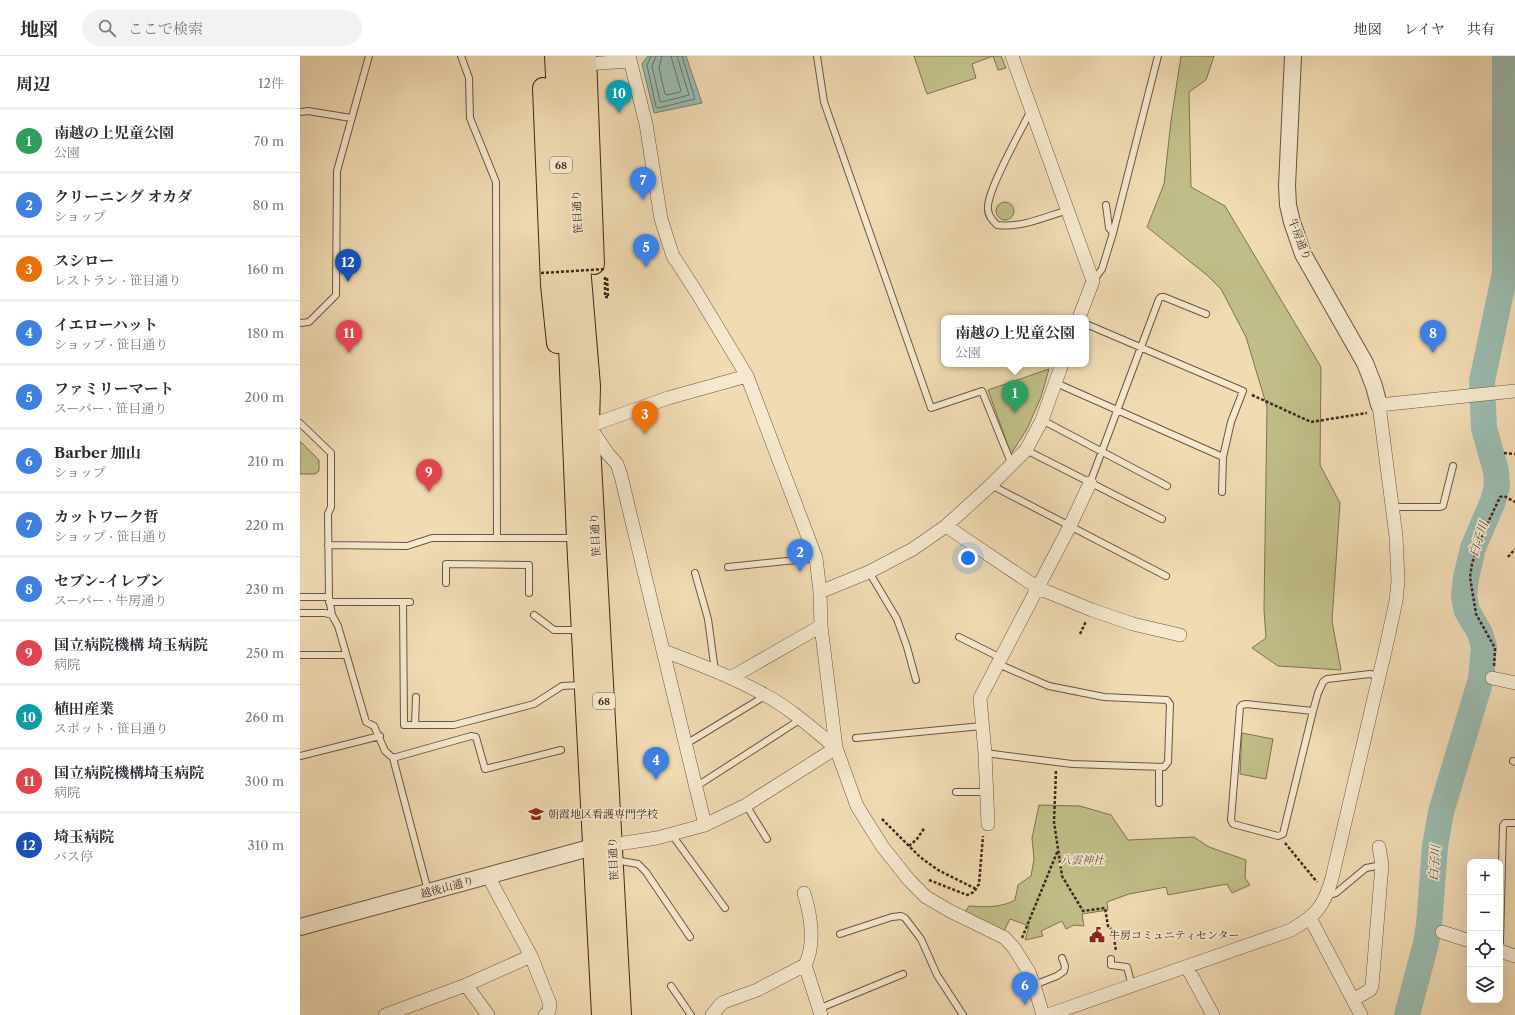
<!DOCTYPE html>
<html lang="ja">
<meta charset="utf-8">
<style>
body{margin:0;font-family:"Libre Caslon Text","Noto Serif JP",serif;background:#f2f2f3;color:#2b2b33}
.controls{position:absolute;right:12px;bottom:12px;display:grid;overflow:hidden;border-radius:8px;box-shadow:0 4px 16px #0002}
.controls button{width:36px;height:36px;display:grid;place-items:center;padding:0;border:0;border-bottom:1px solid #e1e1e2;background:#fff;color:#2b2b33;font:20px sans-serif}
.you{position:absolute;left:668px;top:502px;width:14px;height:14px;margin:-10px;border:3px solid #fff;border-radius:50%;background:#1a73e8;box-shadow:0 0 0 6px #1a73e833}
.badge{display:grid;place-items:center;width:26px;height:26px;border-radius:50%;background:#8f2418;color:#fff;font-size:13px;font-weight:700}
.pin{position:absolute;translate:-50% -33px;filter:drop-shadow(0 1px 2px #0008)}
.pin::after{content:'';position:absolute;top:21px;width:14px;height:12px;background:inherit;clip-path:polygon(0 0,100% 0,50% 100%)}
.popup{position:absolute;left:641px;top:259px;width:148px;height:52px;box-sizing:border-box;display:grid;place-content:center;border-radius:8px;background:#fff;filter:drop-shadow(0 1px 3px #0005);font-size:13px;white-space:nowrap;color:#7c7c81}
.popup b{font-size:15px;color:#2b2b33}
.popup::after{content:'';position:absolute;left:50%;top:100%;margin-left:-8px;border:8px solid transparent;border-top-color:#fff}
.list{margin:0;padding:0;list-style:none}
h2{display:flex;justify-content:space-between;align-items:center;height:52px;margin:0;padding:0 16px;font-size:17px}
h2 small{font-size:13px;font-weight:400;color:#7c7c81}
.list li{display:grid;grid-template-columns:26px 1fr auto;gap:12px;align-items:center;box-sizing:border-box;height:64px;padding:0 16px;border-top:1px solid #e1e1e2}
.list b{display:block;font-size:15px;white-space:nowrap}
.list p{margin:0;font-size:13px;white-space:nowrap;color:#7c7c81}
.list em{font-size:13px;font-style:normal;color:#7c7c81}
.icon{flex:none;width:22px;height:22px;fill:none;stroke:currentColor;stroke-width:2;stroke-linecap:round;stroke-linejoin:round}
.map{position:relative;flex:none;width:1215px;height:959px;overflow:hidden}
header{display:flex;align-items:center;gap:24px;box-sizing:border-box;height:56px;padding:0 20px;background:#fff;border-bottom:1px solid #e1e1e2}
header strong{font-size:19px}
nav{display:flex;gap:22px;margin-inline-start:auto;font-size:14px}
.search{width:280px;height:36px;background:#f2f2f3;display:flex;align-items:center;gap:10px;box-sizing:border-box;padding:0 14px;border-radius:22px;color:#7c7c81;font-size:15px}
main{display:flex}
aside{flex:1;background:#fff}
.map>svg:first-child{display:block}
.green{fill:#c0be88;stroke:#817252}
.water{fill:#9abbae;stroke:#778074}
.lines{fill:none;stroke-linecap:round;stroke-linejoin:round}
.shore{stroke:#6e7166;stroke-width:1}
.river{stroke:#9abbae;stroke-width:26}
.service-casing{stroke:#6e5442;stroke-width:8}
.minor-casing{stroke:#6e5442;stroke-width:14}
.tertiary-casing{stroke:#6e5442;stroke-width:18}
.primary-casing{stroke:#42271d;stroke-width:22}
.path{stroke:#42271d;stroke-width:2.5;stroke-dasharray:3 2;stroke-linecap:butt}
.service{stroke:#f5e8ce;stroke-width:6}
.minor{stroke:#f5e8ce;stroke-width:13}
.tertiary{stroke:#f5e8ce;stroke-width:16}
.primary{stroke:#f0dbb3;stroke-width:20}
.path-bridge{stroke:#42271d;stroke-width:2.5;stroke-dasharray:3 2;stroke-linecap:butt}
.labels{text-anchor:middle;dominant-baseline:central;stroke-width:3.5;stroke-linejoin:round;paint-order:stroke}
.shield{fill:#f5e8ce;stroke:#786152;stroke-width:1}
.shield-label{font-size:10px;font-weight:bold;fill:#42271d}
.street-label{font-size:11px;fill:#42271d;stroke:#f5e8ce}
.poi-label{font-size:11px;fill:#42271d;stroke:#f5e8ce;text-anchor:start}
.park-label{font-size:11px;font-style:italic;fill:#624d38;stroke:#f5e8ce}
.water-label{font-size:12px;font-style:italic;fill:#584c41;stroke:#f5e8ce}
</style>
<header>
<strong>地図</strong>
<div class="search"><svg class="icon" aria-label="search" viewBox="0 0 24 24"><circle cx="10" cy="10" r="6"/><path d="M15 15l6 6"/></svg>ここで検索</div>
<nav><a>地図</a><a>レイヤ</a><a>共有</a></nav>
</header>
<main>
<aside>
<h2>周辺<small>12件</small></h2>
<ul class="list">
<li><span class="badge" style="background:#2e9e5b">1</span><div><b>南越の上児童公園</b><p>公園</p></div><em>70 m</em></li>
<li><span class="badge" style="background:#3f7fe0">2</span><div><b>クリーニング オカダ</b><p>ショップ</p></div><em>80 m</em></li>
<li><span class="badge" style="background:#e8710a">3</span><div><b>スシロー</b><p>レストラン · 笹目通り</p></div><em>160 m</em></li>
<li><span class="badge" style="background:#3f7fe0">4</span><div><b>イエローハット</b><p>ショップ · 笹目通り</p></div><em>180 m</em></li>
<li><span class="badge" style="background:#3f7fe0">5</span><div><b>ファミリーマート</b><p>スーパー · 笹目通り</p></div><em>200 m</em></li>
<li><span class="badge" style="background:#3f7fe0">6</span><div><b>Barber 加山</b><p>ショップ</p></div><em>210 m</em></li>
<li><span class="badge" style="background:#3f7fe0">7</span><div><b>カットワーク哲</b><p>ショップ · 笹目通り</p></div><em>220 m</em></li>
<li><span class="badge" style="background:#3f7fe0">8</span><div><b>セブン-イレブン</b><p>スーパー · 牛房通り</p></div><em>230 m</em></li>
<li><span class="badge" style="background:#e0444e">9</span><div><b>国立病院機構 埼玉病院</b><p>病院</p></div><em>250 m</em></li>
<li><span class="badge" style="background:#0f9aa8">10</span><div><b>植田産業</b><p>スポット · 笹目通り</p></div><em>260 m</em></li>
<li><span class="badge" style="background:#e0444e">11</span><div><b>国立病院機構埼玉病院</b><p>病院</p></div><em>300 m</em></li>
<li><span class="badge" style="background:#1a4fb4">12</span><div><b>埼玉病院</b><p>バス停</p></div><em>310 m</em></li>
</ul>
</aside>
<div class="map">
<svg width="1215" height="959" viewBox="0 0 1215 959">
<rect width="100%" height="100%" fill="#f0dbb3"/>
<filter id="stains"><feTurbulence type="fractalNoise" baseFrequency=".005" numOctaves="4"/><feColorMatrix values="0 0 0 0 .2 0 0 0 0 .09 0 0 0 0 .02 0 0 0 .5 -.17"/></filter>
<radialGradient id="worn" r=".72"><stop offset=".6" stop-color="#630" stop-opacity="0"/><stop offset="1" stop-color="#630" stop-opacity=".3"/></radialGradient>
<path class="green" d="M614 0H701L706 12 698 14 693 0 672 8 676 22 627 38Z
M881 0H914L906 24 889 36 891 131 925 150 1021 311 1020 409 1040 447 1032 565 1041 614 978 610 952 592 966 582 964 554 967 351 946 281 921 233 908 220 847 171 864 128 871 65Z
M696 155a9 9 0 1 1 18 0a9 9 0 1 1-18 0Z
M749 313 741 341 727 373 711 398 688 334Z
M0 385 19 404V415L15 418H0Z
M942 677 973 683 966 723 940 718Z
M739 749 780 750 811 759 828 784 894 781 909 791 946 804 945 822 950 829 932 837 927 828 868 839 866 831 829 838 807 846 808 854 782 858 784 870 774 869 766 873 762 865 741 875 743 880 725 884 729 870 710 863 704 875 665 856 669 850C684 851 701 852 715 844L718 829 731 820 734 803 732 782Z"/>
<path class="water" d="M348 0H386L402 47 354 57 342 8Z"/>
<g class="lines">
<path class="shore" d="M351 0 347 9 356 51 358 52 395 43 382 0
M356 0 352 10 360 45 362 46 389 39 377 0
M362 0 359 12 365 38 367 39 380 36 381 35 371 0"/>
<path class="river" d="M1107 959 1126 887 1129 869 1135 790 1141 756 1181 623 1184 591 1180 577 1167 555 1164 540 1166 522 1173 492 1193 445 1197 430 1196 415 1184 372 1182 325 1205 217V0"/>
<defs>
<path id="service" d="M161 0 169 22 170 62 196 126 197 482
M517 0 524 46 631 352 682 335 712 409
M0 56 8 55 51 62
M730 56C721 75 686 136 688 153 688 160 693 165 697 169 721 172 745 161 768 154
M806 149 809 172 813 177
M793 225 802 213 813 177 858 0
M0 267 9 266 36 239 37 115 69 0
M786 268 943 335 931 366 923 401 922 436
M756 327 923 401
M742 364 867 430
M0 367 31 397V451L28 458 29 541 32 559
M726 394 862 463
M790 427 859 243 861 241H864L906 258
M691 429 866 520
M1092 451H1140L1143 450 1153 410
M28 489 107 490 132 482H274
M428 511 516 502
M569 516 597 563 607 591 616 624
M395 517 408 563 415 615
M146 527V508L229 509V537
M0 541H29
M29 546H110
M103 546 104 669H115
M0 557H25L32 559 38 570 66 666 74 670 85 695 93 702 128 835
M234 559 254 574H280
M659 581 701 602
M0 599H46
M116 641 115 669H154L234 648 262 630 283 629
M1013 655 946 648 942 649 940 651 931 764 933 768 978 780 983 778 1013 655 1018 637 1023 626 1027 623 1070 618 1079 620
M556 682 682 670
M386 688 465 640
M685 697 772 708 864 711 868 706 870 648 867 644 804 641 749 630 698 608
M0 700 80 680
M93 702 171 680 176 681 185 713 261 694
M1213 705 1215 706
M859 711V747
M397 730 501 663
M656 736H687
M446 749 467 783
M373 778 375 783 425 852
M315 804 338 808 346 816 390 881
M1027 840 1036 837 1066 812 1082 809
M540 878 592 861 601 860 605 862 621 883 637 919 663 959
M1200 886 1203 770 1205 767H1215
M811 903V909L827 911 832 930
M734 929 757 920 764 915 765 910 762 902
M371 930 391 959
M518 953 603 918"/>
<path id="minor" d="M329 0 346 68 361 163 373 200 397 237 447 320 516 502 520 536 521 570 536 692 557 750 582 790 609 824 626 841 650 855 705 882 714 892 729 916 734 929 743 959
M712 0 793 225 779 262
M286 8 330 5
M646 470 738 532 792 554 833 568 880 579
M520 536 569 516 613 493 646 470 691 429 726 394 742 364 762 308
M364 595C398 608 433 621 465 639 491 653 513 673 536 692
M432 621 521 570
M1192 622 1215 627
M688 768 685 697 680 642 770 470 790 427
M405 769 446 749 536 692
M305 790 357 782 405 769 321 420 317 408 308 398 289 370 368 342 447 320
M188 820 231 900 250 948 249 955 245 959
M504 837C511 860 516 887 505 909L521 959
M1010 862 1061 959
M1142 876 1170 885
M1200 895 1215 900
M887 911 913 959
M166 929 188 959
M1053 944 1070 934 1072 930 1081 821 1082 809 1079 791
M85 959 166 929 231 900
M412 959 420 949 424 946 457 934 505 909
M748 959 991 874C1017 859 1024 850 1032 822L1086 591 1096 545 1098 525 1096 480 1079 349 1215 335"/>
<path id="tertiary" d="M993 0 987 130 988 149 992 166 1003 198 1065 307 1074 330 1079 349
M0 871 293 791"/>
<path id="primary" d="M255 0 266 218 277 482 302 959
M269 0 280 210 290 330 289 370 321 959
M286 0 294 208
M243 32 251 229 257 287"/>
</defs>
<use href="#service" class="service-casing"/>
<use href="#minor" class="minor-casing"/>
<use href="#tertiary" class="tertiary-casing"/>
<use href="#primary" class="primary-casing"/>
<path class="path" d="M305 221V241H308
M307 222 308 241
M952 339 1011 366 1067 357
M1204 397 1215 398
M1208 501 1215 493
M780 578 786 565
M1194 610 1195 592 1176 558 1170 521 1172 508 1178 488 1200 441 1204 440 1215 446
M756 715 754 766 762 820 783 855 805 852 808 870 813 875 816 895
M582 763 620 801 638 814 676 833
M985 787 1017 826
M609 790 617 783 625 771
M629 824 667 839 674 836 679 828 683 780
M722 882 758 794"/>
<use href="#service" class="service"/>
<use href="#minor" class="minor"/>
<use href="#tertiary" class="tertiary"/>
<use href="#primary" class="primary"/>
<path class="path-bridge" d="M241 217 306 213"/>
</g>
<defs>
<symbol id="university-bare" viewBox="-9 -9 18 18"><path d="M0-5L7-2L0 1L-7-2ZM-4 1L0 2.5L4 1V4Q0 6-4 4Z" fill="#8f2418" stroke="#f5e8ce" stroke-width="2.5" paint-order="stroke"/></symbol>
<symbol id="civic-bare" viewBox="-9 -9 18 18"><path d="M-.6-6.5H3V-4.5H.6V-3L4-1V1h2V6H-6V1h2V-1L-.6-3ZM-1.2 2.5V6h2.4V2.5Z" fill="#8f2418" stroke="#f5e8ce" stroke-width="2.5" paint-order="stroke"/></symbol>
</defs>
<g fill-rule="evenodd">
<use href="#university-bare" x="225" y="747" width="22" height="22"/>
<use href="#civic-bare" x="786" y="868" width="22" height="22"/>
</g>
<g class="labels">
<g class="shield">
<rect x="250" y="101" width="22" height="16" rx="3"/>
<rect x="293" y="637" width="22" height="16" rx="3"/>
</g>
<g class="shield-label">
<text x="261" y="109">68</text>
<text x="304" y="645">68</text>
</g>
<g class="street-label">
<text transform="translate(277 156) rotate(-93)">笹目通り</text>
<text transform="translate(1000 183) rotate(69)">牛房通り</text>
<text transform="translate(295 479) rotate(-93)">笹目通り</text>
<text transform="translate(313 803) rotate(-93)">笹目通り</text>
<text transform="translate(147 831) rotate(-15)">越後山通り</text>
</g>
<g class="poi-label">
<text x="248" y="758">朝霞地区看護専門学校</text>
<text x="809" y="879">牛房コミュニティセンター</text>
</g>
<g class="park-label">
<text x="782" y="804">八雲神社</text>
</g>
<g class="water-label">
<text transform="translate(1178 483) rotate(-72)">白子川</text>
<text transform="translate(1134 807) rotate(-85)">白子川</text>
</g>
</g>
<rect width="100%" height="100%" filter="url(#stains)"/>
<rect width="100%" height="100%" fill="url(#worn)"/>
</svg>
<div class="controls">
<button>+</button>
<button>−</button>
<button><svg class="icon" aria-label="locate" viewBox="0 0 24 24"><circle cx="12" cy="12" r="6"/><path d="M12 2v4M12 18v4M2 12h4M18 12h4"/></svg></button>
<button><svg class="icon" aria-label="layers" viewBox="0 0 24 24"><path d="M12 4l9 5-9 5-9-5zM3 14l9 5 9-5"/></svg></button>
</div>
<div class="you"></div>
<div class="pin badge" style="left:715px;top:357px;background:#2e9e5b">1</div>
<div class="popup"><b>南越の上児童公園</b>公園</div>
<div class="pin badge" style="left:500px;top:516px;background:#3f7fe0">2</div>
<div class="pin badge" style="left:345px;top:378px;background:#e8710a">3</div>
<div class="pin badge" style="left:356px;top:724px;background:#3f7fe0">4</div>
<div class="pin badge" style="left:346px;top:211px;background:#3f7fe0">5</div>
<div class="pin badge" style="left:725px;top:949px;background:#3f7fe0">6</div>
<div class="pin badge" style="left:343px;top:144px;background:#3f7fe0">7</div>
<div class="pin badge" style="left:1133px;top:297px;background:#3f7fe0">8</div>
<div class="pin badge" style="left:129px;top:436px;background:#e0444e">9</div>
<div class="pin badge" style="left:319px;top:57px;background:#0f9aa8">10</div>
<div class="pin badge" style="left:49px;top:297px;background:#e0444e">11</div>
<div class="pin badge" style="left:48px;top:226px;background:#1a4fb4">12</div>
</div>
</main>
